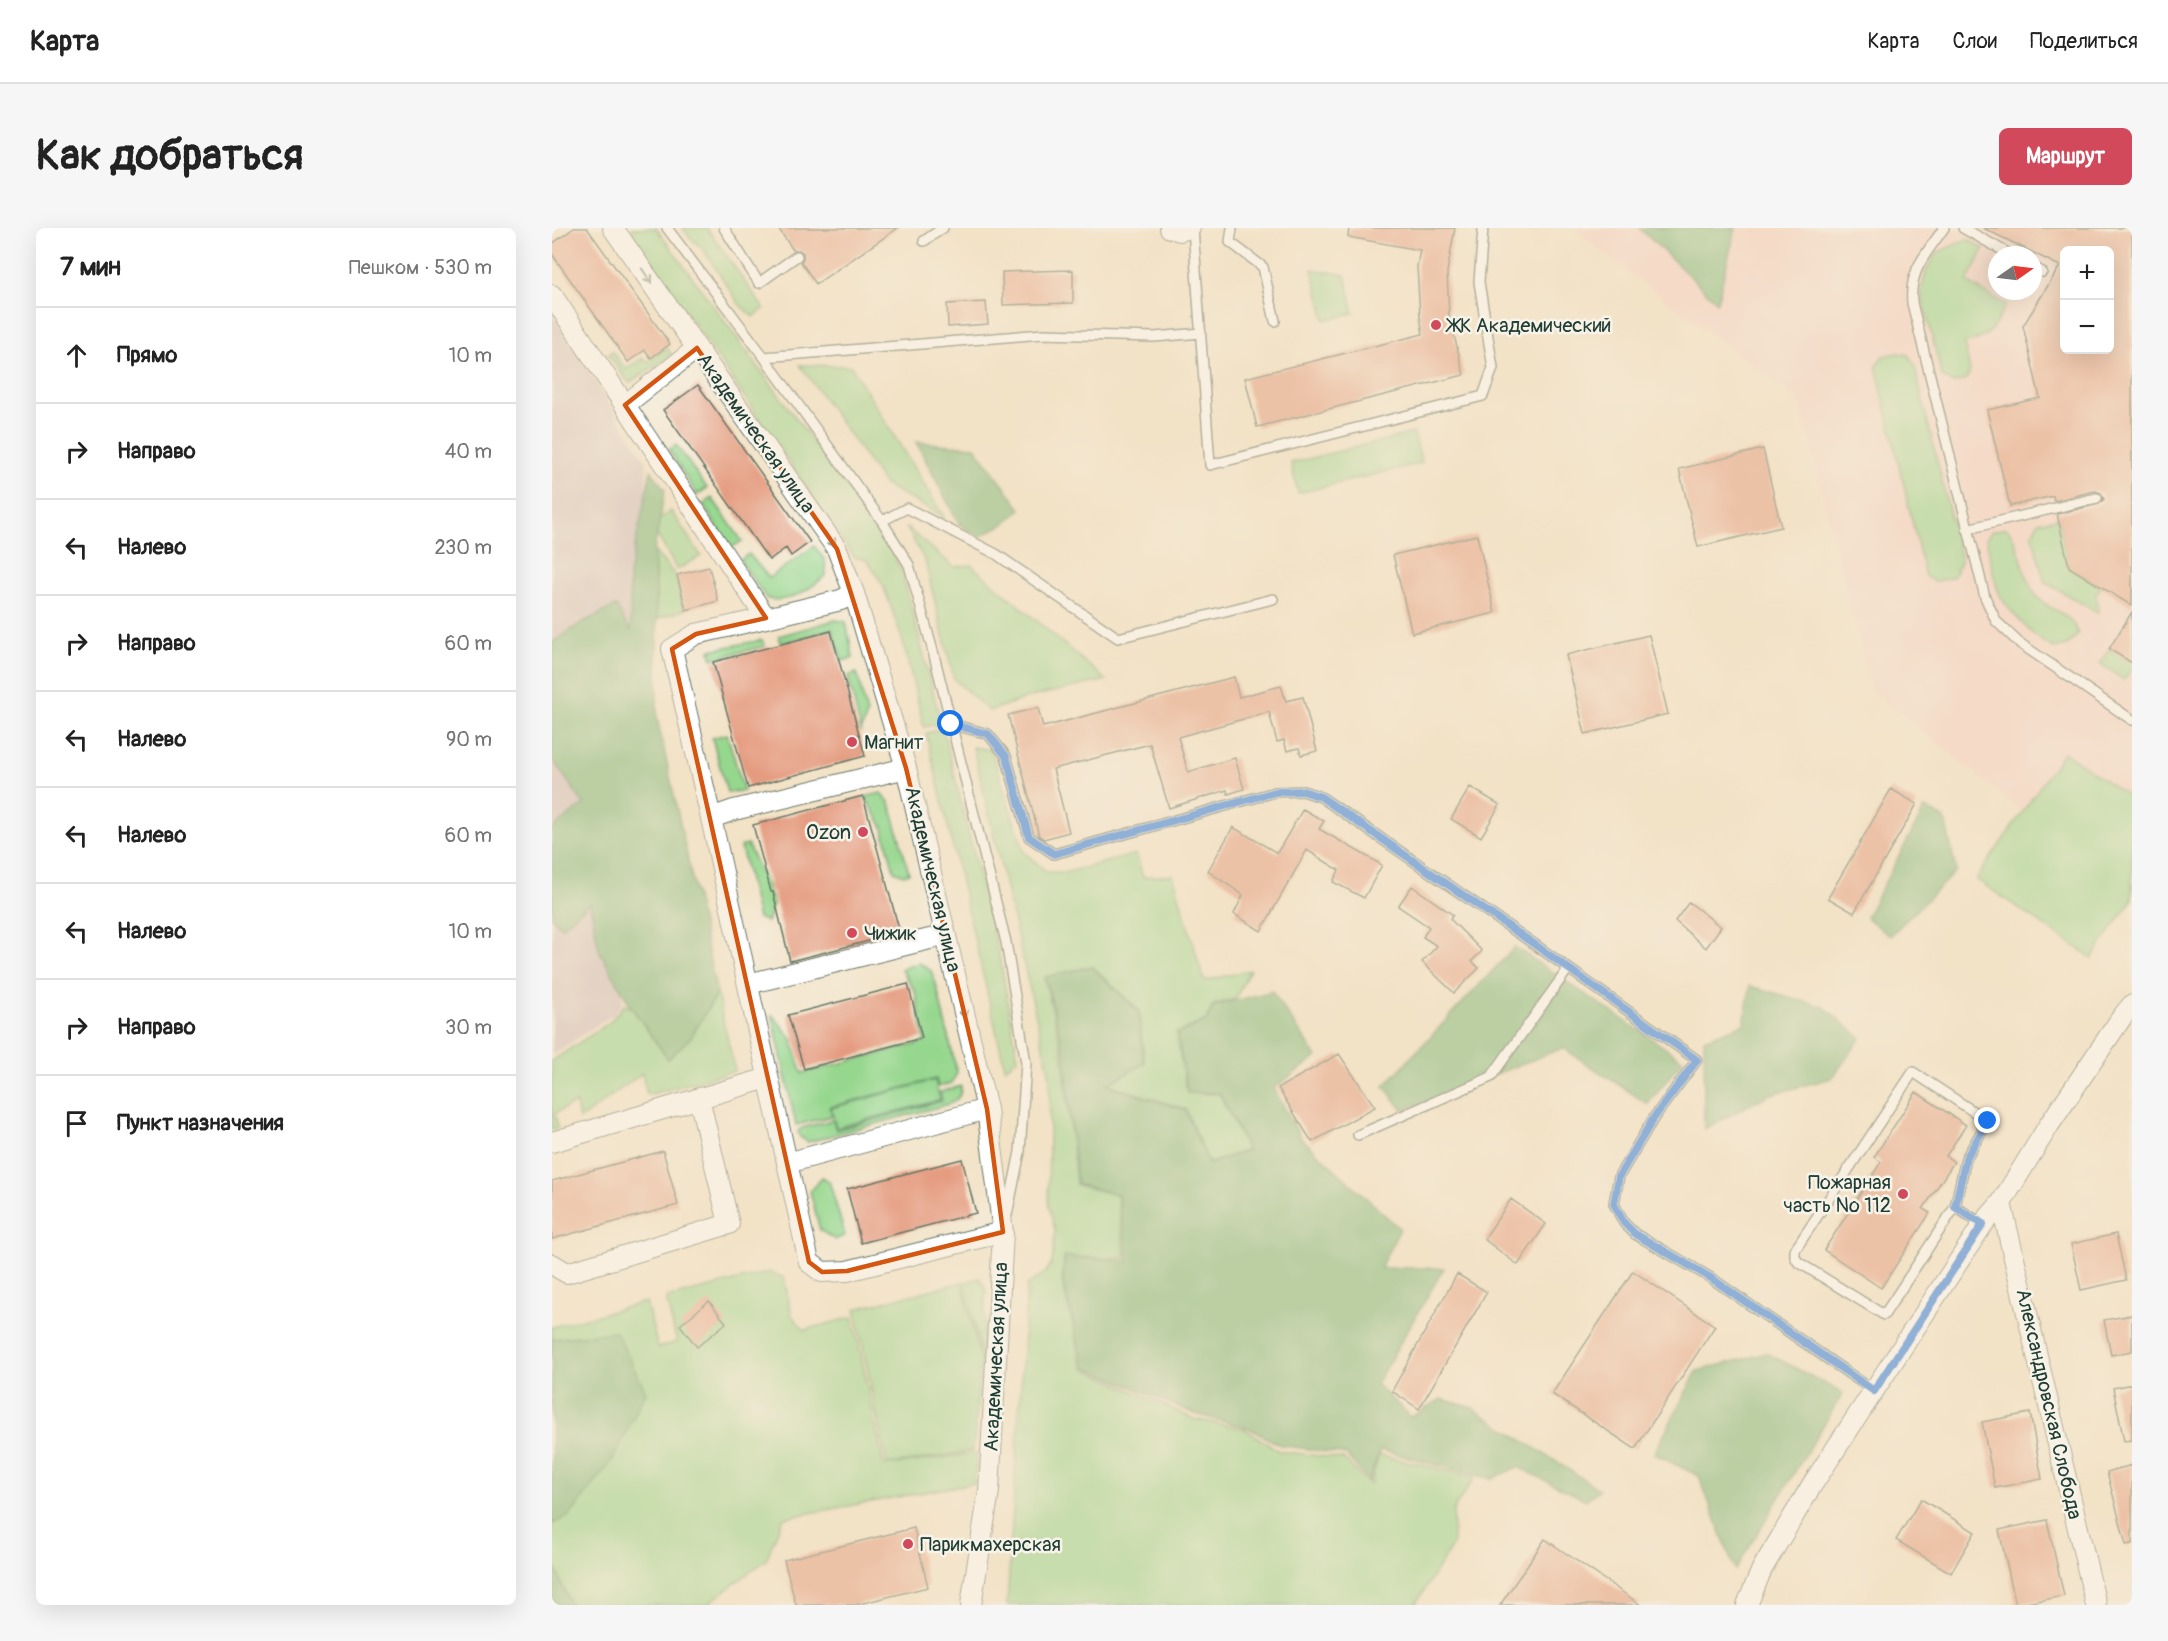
<!DOCTYPE html>
<html lang="ru">
<meta charset="utf-8">
<style>
body{margin:0;font-family:Pangolin,sans-serif;background:#f6f6f6;color:#222}
.controls{position:absolute;right:18px;top:18px;display:grid;overflow:hidden;border-radius:9px;box-shadow:0 6px 24px #0002}
.controls button{width:54px;height:54px;display:grid;place-items:center;padding:0;border:0;border-bottom:2px solid #e0e0e0;background:#fff;color:#222;font:30px sans-serif}
.compass{position:absolute;left:1436px;top:18px;width:54px;height:54px;border-radius:50%;background:#fff;box-shadow:0 6px 24px #0002;rotate:76deg}
.stop{position:absolute;width:18px;height:18px;margin:-14px;border:4px solid #1a73e8;border-radius:50%;background:#fff}
.stop.end{background:#1a73e8;border-color:#fff;box-shadow:0 2px 6px #0008}
.list{margin:0;padding:0;list-style:none}
h2{display:flex;justify-content:space-between;align-items:center;height:78px;margin:0;padding:0 24px;font-size:26px}
h2 small{font-size:20px;font-weight:400;color:#767676}
.list li{display:grid;grid-template-columns:39px 1fr auto;gap:18px;align-items:center;box-sizing:border-box;height:96px;padding:0 24px;border-top:2px solid #e0e0e0}
.list b{display:block;font-size:22px;white-space:nowrap}
.list em{font-size:20px;font-style:normal;color:#767676}
.icon{flex:none;width:33px;height:33px;fill:none;stroke:currentColor;stroke-width:2;stroke-linecap:round;stroke-linejoin:round}
.map{position:relative;flex:none;width:1580px;height:1377px;overflow:hidden;border-radius:9px}
header{display:flex;align-items:center;gap:36px;box-sizing:border-box;height:84px;padding:0 30px;background:#fff;border-bottom:2px solid #e0e0e0}
header strong{font-size:28px}
nav{display:flex;gap:33px;margin-inline-start:auto;font-size:21px}
.intro{display:flex;align-items:center;justify-content:space-between;box-sizing:border-box;height:144px;padding:0 36px}
h1{margin:0;font-size:42px}
.button{padding:15px 27px;border-radius:9px;background:#d1495b;color:#fff;font-size:21px;font-weight:700}
main{display:flex;gap:36px;padding:0 36px}
aside{flex:1;background:#fff;border-radius:9px;box-shadow:0 6px 24px #0002}
.map>svg:first-child{display:block}
.built{fill:#f7d1c8;fill-rule:evenodd}
.industrial{fill:#d2bfc0}
.green{fill:#96d78e;stroke:#5a8a61;stroke-width:1.5}
.forest{fill:#78b879;stroke:#4c7a56;stroke-width:1.5}
.building{fill:#e59b80;fill-rule:evenodd}
.lines{fill:none;stroke-linecap:round;stroke-linejoin:round}
.service-casing{stroke:#697767;stroke-width:12}
.minor-casing{stroke:#697767;stroke-width:22}
.service{stroke:#fff;stroke-width:9}
.minor{stroke:#fff;stroke-width:20}
.oneway{stroke:#8f9e9a}
.route{stroke:#1a73e8;stroke-width:8}
.marked{fill:none;stroke:#d45610;stroke-width:4.5;stroke-linejoin:round}
.poi-dot{fill:#d1495b;stroke:#f7f3e8;stroke-width:2}
.labels{text-anchor:middle;dominant-baseline:central;stroke-width:5;stroke-linejoin:round;paint-order:stroke}
.poi-label{font-size:20px;fill:#1f3d34;stroke:#f7f3e8;text-anchor:start}
.street-label{font-size:20px;fill:#1f3d34;stroke:#f7f3e8}
</style>
<header>
<strong>Карта</strong>
<nav><a>Карта</a><a>Слои</a><a>Поделиться</a></nav>
</header>
<div class="intro"><h1>Как добраться</h1><a class="button">Маршрут</a></div>
<main>
<aside>
<h2>7 мин<small>Пешком · 530 m</small></h2>
<ul class="list">
<li><svg class="icon" aria-label="ahead" viewBox="0 0 24 24"><path d="M12 20V5M6 11l6-6 6 6"/></svg><div><b>Прямо</b></div><em>10 m</em></li>
<li><svg class="icon" aria-label="right" viewBox="0 0 24 24"><path d="M7 20v-9h11M14 6l5 5-5 5"/></svg><div><b>Направо</b></div><em>40 m</em></li>
<li><svg class="icon" aria-label="left" viewBox="0 0 24 24"><path d="M17 20v-9H6M10 6l-5 5 5 5"/></svg><div><b>Налево</b></div><em>230 m</em></li>
<li><svg class="icon" aria-label="right" viewBox="0 0 24 24"><path d="M7 20v-9h11M14 6l5 5-5 5"/></svg><div><b>Направо</b></div><em>60 m</em></li>
<li><svg class="icon" aria-label="left" viewBox="0 0 24 24"><path d="M17 20v-9H6M10 6l-5 5 5 5"/></svg><div><b>Налево</b></div><em>90 m</em></li>
<li><svg class="icon" aria-label="left" viewBox="0 0 24 24"><path d="M17 20v-9H6M10 6l-5 5 5 5"/></svg><div><b>Налево</b></div><em>60 m</em></li>
<li><svg class="icon" aria-label="left" viewBox="0 0 24 24"><path d="M17 20v-9H6M10 6l-5 5 5 5"/></svg><div><b>Налево</b></div><em>10 m</em></li>
<li><svg class="icon" aria-label="right" viewBox="0 0 24 24"><path d="M7 20v-9h11M14 6l5 5-5 5"/></svg><div><b>Направо</b></div><em>30 m</em></li>
<li><svg class="icon" aria-label="arrive" viewBox="0 0 24 24"><path d="M6 21V4h12l-3 4 3 4H6"/></svg><div><b>Пункт назначения</b></div></li>
</ul>
</aside>
<div class="map">
<svg width="1580" height="1377" viewBox="0 0 1580 1377">
<rect width="100%" height="100%" fill="#f7f3e8"/>
<filter id="ink" filterUnits="userSpaceOnUse"><feTurbulence type="fractalNoise" baseFrequency=".0167" numOctaves="2"/><feDisplacementMap in="SourceGraphic" scale="12" xChannelSelector="R" yChannelSelector="G"/><feConvolveMatrix kernelMatrix="1 2 1 2 8 2 1 2 1" color-interpolation-filters="sRGB"/></filter>
<filter id="wash" filterUnits="userSpaceOnUse"><feTurbulence type="fractalNoise" baseFrequency=".008" numOctaves="4" result="noise"/><feDisplacementMap in="SourceGraphic" scale="24" xChannelSelector="R" yChannelSelector="G"/><feGaussianBlur stdDeviation="1.35" result="paint"/><feColorMatrix in="noise" values="0 0 0 0 0 0 0 0 0 0 0 0 0 0 0 0 0 1.4 0 .05"/><feComposite in="paint" operator="in"/></filter>
<g filter="url(#wash)">
<rect width="100%" height="100%" fill="#f2e2c6"/>
<path class="built" d="M1024 0H1580V672L1540 730 1424 651 1470 584 1319 461 1247 172 1034 12ZM1512 22H1558V122H1512ZM1445 27H1481V63H1445Z"/>
<path class="industrial" d="M0 86 95 235 70 776 62 786 0 827Z"/>
<path class="green" d="M80 0H104L335 314 351 347 389 495 372 499 350 410 331 357 315 332 302 329 82 8Z
M131 0H155L212 81 201 89 187 76 151 21 138 10Z
M1415 11 1432 21 1415 54 1454 77C1441 101 1439 109 1412 116L1418 143 1414 152 1401 155 1390 149 1369 64 1375 40 1386 24Z
M760 41 793 47 802 85 773 92Z
M115 120 120 127 77 155 56 127 60 123 74 141 91 130 95 134Z
M1346 125 1356 127 1362 136 1409 333 1401 349 1383 354 1373 348 1324 138 1331 128Z
M248 137 299 138 392 289 333 257Z
M862 205 870 235 746 265 739 235Z
M124 217 155 260 145 267 117 222Z
M160 270 190 313 179 320 151 277Z
M119 283 149 328 125 342 99 296Z
M1506 290 1517 339 1549 359 1544 366 1546 385 1493 354 1480 307 1486 294Z
M354 299 402 339 419 337 554 452 478 469 437 483 402 451 373 333Z
M1454 300C1472 318 1468 348 1485 369 1499 385 1517 381 1526 406 1519 415 1511 423 1498 418 1484 412 1453 379 1447 365 1440 348 1438 327 1434 310L1440 303Z
M262 318 273 332 274 347C257 362 239 375 215 371L188 332 197 326 217 350Z
M102 323 123 347 132 382 105 391Z
M283 392 294 394 301 430 290 433 280 401 228 415 227 408Z
M210 412 213 418 160 431 158 422Z
M1557 421 1580 435V441L1572 452 1548 435Z
M305 445 315 486 309 503 296 448Z
M391 501 449 736 466 831 453 840 374 505Z
M175 506 192 563 175 564 160 510Z
M421 519 439 522 472 624 495 644H516L584 626 591 649 621 647 652 753 698 742 683 771 661 777 654 792 624 805 635 865 667 866 695 922 657 935 634 881 556 856 593 835 587 782 540 738 492 749 510 821 524 957 565 967 573 1030 512 1029 510 1054 531 1140 642 1191 693 1201 727 1223 792 1231 818 1257 827 1227 923 1249 901 1282V1316L863 1377H455L475 1057 493 1045 500 1035 503 1002 496 975 498 848Z
M1512 524 1580 571V672L1540 730 1424 651Z
M329 565 338 575 357 645 352 647 342 643 330 597 313 569Z
M195 616 212 651 221 676 215 694 206 690 189 619Z
M368 735 379 743 384 756 405 845 400 855 386 859 384 851 278 879 280 888 244 897 220 786 240 811 250 845 373 814 363 763 349 741Z
M165 765 183 843 95 867 90 845 27 892 24 875 3 885 6 900 0 902V833L58 794 72 777 79 779 116 831 140 808Z
M383 852 388 872 284 900 279 880Z
M409 858C409 869 406 871 397 876L256 914 248 909 246 903 250 900 281 892 284 902 390 873 388 864Z
M270 949 277 953 293 1007 283 1012 268 1002 258 963Z
M218 1044 232 1050 240 1088 252 1102 301 1089 332 1238 425 1225 422 1255 231 1290 214 1332 154 1377H19L3 1340 0 1339V1099L94 1074 106 1120 125 1114 114 1070Z
M428 1050 434 1062 431 1134 412 1054Z
M410 1054 429 1135 421 1223 335 1237 303 1081Z"/>
<path class="forest" d="M1087 0H1184L1165 74Z
M364 214 423 219 469 281 452 296 427 309 407 296Z
M99 242 113 262 102 323 105 391V489L165 765 140 808 116 831 79 779 47 722 38 675 10 699 0 690V601L32 576 0 531V415L31 394 64 378 79 404 77 347Z
M1373 580 1393 591 1404 643 1338 708 1314 689Z
M963 719 1131 832 1096 876 1011 820 851 882 832 858Z
M540 739 586 783 592 835 554 857 633 882 657 936 696 922 668 865H636L625 806 655 793 662 778 720 763 765 829 722 860 749 910 848 1001 828 1040H892L824 1156 859 1189 889 1171 919 1179 1047 1261 1034 1272 966 1239 939 1251 828 1222 817 1253 794 1227 728 1217 697 1200 643 1186 533 1139 511 1053 513 1029 576 1033 566 966 525 956 512 821 493 749Z
M1198 758 1272 779 1309 810 1280 850 1216 867 1152 901V811L1192 796Z
M64 1104 94 1164 61 1231 18 1288 0 1296V1111Z
M1215 1125 1291 1165 1183 1342 1147 1248 1102 1226 1145 1143Z
M0 1339 3 1340 19 1377H0Z"/>
<g id="blocks">
<path class="building" d="M22 0H35L118 116 99 130 93 122 76 134 0 26V16Z
M226 0H346L264 56 249 34 251 30V25L247 22H241Z
M797 0H903L895 44 897 87 912 147 705 199 693 150 871 106 868 89 865 38 868 22 796 9Z
M1431 0H1580V378L1517 339 1505 286 1547 276 1552 271 1549 265 1543 263 1502 273 1501 268 1458 278 1435 182 1488 170 1471 98 1508 38ZM1512 22H1557V122H1512Z
M521 42V75L451 77 450 44Z
M434 74 436 96 396 99 395 76Z
M146 157 258 314 239 328 234 320 217 332 111 182Z
M1211 221 1229 299 1146 319 1127 241Z
M925 307 943 385 860 405 841 327Z
M157 339 166 373 134 382 125 347Z
M1580 384V435L1557 421Z
M279 403 313 528 196 560 161 434Z
M1097 407 1116 486 1033 506 1014 427Z
M682 449 687 469 729 458 734 473 751 469 765 523 749 527 747 520 735 523 732 512 725 514 717 484 626 509 636 544 683 530 692 561 676 566 675 562 617 580 598 516 501 541 517 604 492 611 487 608 456 487 486 480 491 499Z
M918 559 948 577 929 609 899 591Z
M1339 561 1365 576 1302 685 1276 670Z
M311 568 348 705 238 733 221 664H219L201 597Z
M751 581 772 593 767 601 830 637 812 670 781 654 787 642 755 622 709 703 682 686 691 667 656 643 681 599 725 625Z
M860 658 901 687 898 691 930 723 920 733 927 740 902 765 870 734 885 718 871 709 877 699 846 678Z
M1137 674 1169 699 1154 720 1123 693Z
M356 756 370 810 252 841 236 787Z
M787 826 823 879 760 914 726 860Z
M1364 864 1414 897 1394 928 1402 934 1371 981 1378 985 1329 1060 1272 1022 1329 934 1322 929Z
M111 923 126 977 0 1011V953Z
M410 931 424 985 309 1015 295 961Z
M959 971 994 996 966 1037 932 1011Z
M1564 1006 1574 1052 1529 1062 1519 1016Z
M1081 1043 1163 1098 1083 1221 1000 1166Z
M905 1046 935 1064 867 1181 840 1163Z
M157 1073 174 1095 145 1119 128 1097Z
M1580 1087V1123L1559 1127 1552 1092Z
M1580 1156V1212L1572 1213 1561 1160Z
M1478 1185 1490 1251 1443 1260 1430 1194Z
M1580 1237V1316L1574 1317 1555 1244Z
M1369 1271 1423 1304 1399 1345 1344 1312Z
M1495 1292 1512 1368 1464 1377 1447 1302Z
M362 1300 376 1359 303 1377H244L232 1332Z
M993 1311 1089 1377H948Z"/>
</g>
</g>
<g filter="url(#ink)">
<use href="#blocks" fill-opacity="0" stroke="#697767" stroke-width="1.5"/>
<g class="lines">
<defs>
<path id="service" d="M115 0 212 129 330 293 357 337 382 427 454 714 474 835 468 924 455 987
M172 0 207 55 245 28
M641 0 658 237 931 168 941 140 927 54 931 0
M680 0 678 14 711 39 723 93
M1392 0C1374 26 1357 42 1360 75L1433 369 1444 393 1466 414 1580 492
M1411 0 1459 27
M372 13 391 0
M1481 39 1490 44
M212 129 491 106 602 109 649 105
M330 293 355 280 444 326 566 410 721 371
M1415 301 1545 270
M399 496 436 506 454 528 477 609 502 626 723 564 751 563 769 569 982 716 1145 832 1103 888 1067 948 1062 976 1072 995 1083 1006 1159 1050 1322 1163
M1361 844 1436 893 1414 930 1403 979 1332 1087 1246 1034 1243 1029V1022Z
M806 907 939 849 1016 741
M1403 979 1431 996"/>
<path id="minor" d="M61 0 285 321 302 365 354 540 435 881 451 1004 437 1263 419 1377
M618 0 628 3 638 0
M0 67 214 390 289 372 302 365
M73 177 145 120
M354 540 182 582 159 590 257 1034 270 1044 295 1043 451 1004
M159 590 120 421 144 406 214 390
M196 756 394 707
M0 914 216 850
M235 935 435 881
M1449 975 1544 1377
M0 1036 15 1045 177 996 147 870
M1195 1377 1210 1341 1260 1257 1431 996 1449 975 1497 897 1570 789 1580 777"/>
</defs>
<use href="#service" class="service-casing"/>
<use href="#minor" class="minor-casing"/>
<use href="#service" class="service"/>
<use href="#minor" class="minor"/>
</g>
<defs><path id="oneway-shaft" d="M-6 0H5M1.5-3L5.5 0L1.5 3" fill="none" stroke-width="1.6" stroke-linecap="round" stroke-linejoin="round" transform="scale(1.5)"/></defs>
<g class="oneway">
<use href="#oneway-shaft" transform="translate(95 48) rotate(55)"/>
<use href="#oneway-shaft" transform="translate(278 311) rotate(55)"/>
<use href="#oneway-shaft" transform="translate(411 781) rotate(77)"/>
</g>
</g>
<g class="lines" filter="url(#ink)">
<path class="route" d="M399 496 436 506 454 528 477 609 502 626 723 564 751 563 769 569 982 716 1145 832 1103 888 1067 948 1062 976 1072 995 1083 1006 1159 1050 1322 1163 1431 996 1403 979 1414 930 1436 893"/>
</g>
<path d="M0 0H1580V1377H0ZM145 120 285 321 354 540 435 881 451 1004 295 1043 270 1044 257 1034 120 421 144 406 214 390 73 177Z" fill="#f2e2c6" fill-opacity=".55" fill-rule="evenodd"/>
<path class="marked" d="M145 120 285 321 354 540 435 881 451 1004 295 1043 270 1044 257 1034 120 421 144 406 214 390 73 177Z"/>
<g class="poi-dot">
<circle cx="884" cy="97" r="6"/>
<circle cx="300" cy="514" r="6"/>
<circle cx="311" cy="604" r="6"/>
<circle cx="300" cy="705" r="6"/>
<circle cx="1351" cy="966" r="6"/>
<circle cx="356" cy="1316" r="6"/>
</g>
<g class="labels">
<g class="poi-label">
<text x="896" y="97">ЖК Академический</text>
<text x="312" y="514">Магнит</text>
<text x="299" y="604" text-anchor="end">Ozon</text>
<text x="312" y="705">Чижик</text>
<text x="1339" y="954" text-anchor="end">Пожарная<tspan x="1339" dy="23">часть № 112</tspan></text>
<text x="368" y="1316">Парикмахерская</text>
</g>
<g class="street-label">
<text transform="translate(204 205) rotate(55)">Академическая улица</text>
<text transform="translate(381 651) rotate(77)">Академическая улица</text>
<text transform="translate(444 1129) rotate(-87)">Академическая улица</text>
<text transform="translate(1497 1176) rotate(77)">Александровская Слобода</text>
</g>
</g>
</svg>
<div class="controls">
<button>+</button>
<button>−</button>
</div>
<svg class="compass" viewBox="-18 -18 36 36"><path d="M0-13l5 13h-10z" fill="#e53935"/><path d="M0 13l5-13h-10z" fill="#767676"/></svg>
<div class="stop" style="left:399px;top:496px"></div>
<div class="stop end" style="left:1436px;top:893px"></div>
</div>
</main>
